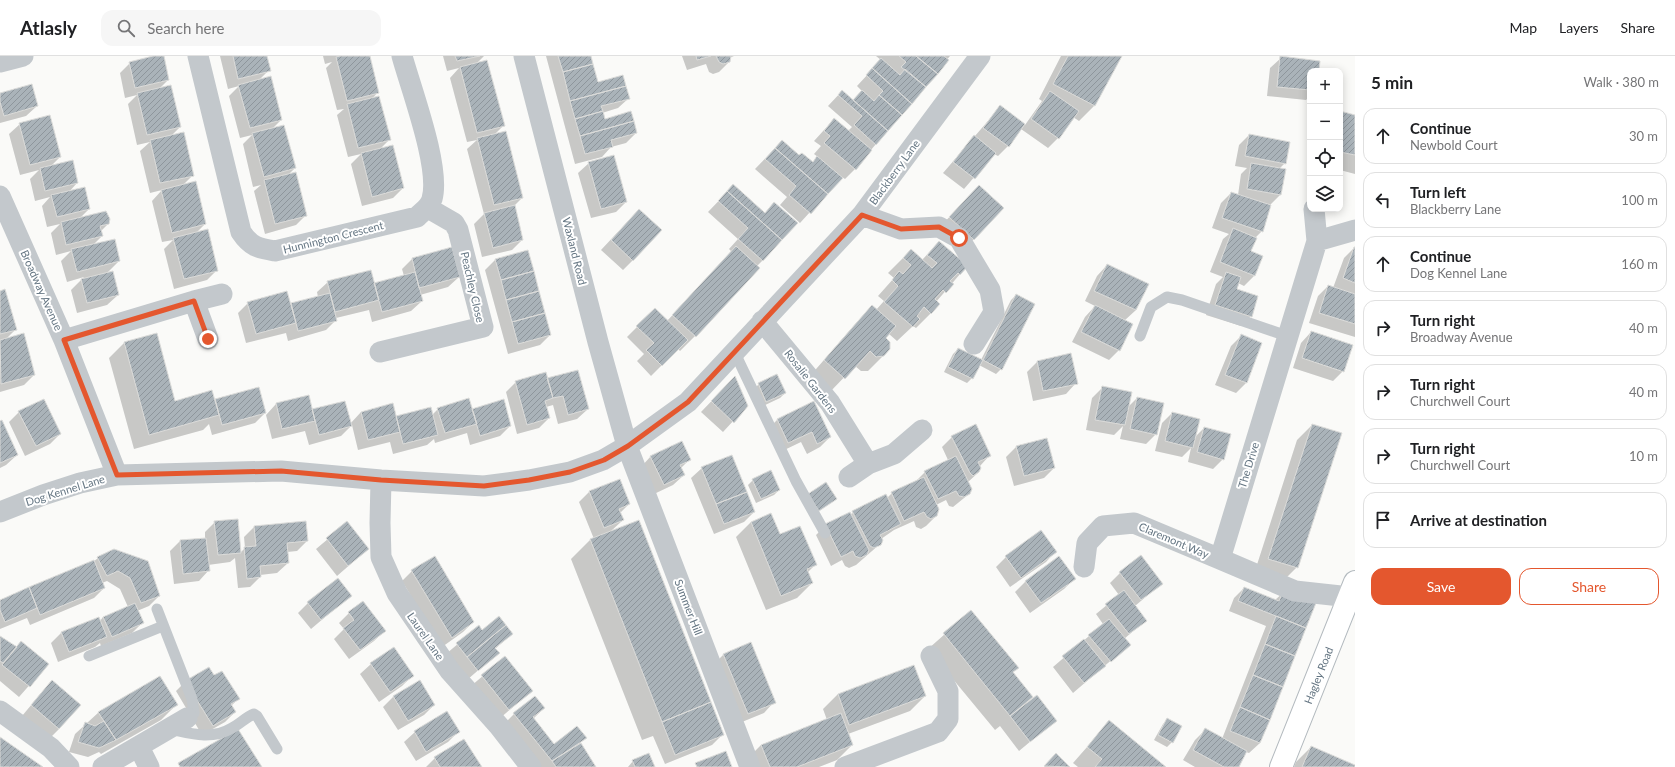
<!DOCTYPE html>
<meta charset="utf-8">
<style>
body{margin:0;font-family:Lato,sans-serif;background:#f6f6f6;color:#202124}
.controls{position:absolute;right:12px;top:12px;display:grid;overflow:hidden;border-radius:8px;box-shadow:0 2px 10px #0003}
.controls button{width:36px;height:36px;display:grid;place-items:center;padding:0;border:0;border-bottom:1px solid #e0e0e0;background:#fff;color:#202124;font:20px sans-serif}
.stop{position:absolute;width:12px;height:12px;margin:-9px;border:3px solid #e4572e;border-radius:50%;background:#fff}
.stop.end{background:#e4572e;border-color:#fff;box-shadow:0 1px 4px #0008}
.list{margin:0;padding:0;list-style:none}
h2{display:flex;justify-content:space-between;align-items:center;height:52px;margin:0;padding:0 16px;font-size:17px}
h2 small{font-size:13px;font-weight:400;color:#757577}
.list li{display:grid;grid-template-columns:26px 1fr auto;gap:12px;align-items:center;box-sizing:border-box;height:56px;margin:0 8px 8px;padding:0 8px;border:1px solid #e0e0e0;border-radius:12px}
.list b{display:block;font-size:15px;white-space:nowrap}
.list p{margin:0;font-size:13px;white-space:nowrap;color:#757577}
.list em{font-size:13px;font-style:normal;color:#757577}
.actions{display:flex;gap:8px;padding:12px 16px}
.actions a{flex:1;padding:9px 0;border:1px solid #e4572e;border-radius:12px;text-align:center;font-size:14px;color:#e4572e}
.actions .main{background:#e4572e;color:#fff}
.icon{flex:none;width:22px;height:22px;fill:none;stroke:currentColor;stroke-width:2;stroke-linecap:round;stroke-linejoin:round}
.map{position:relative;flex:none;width:1355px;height:711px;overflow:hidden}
header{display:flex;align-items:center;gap:24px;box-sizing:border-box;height:56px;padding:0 20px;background:#fff;border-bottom:1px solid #e0e0e0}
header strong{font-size:19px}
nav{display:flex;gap:22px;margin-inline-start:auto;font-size:14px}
.search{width:280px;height:36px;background:#f6f6f6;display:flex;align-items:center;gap:10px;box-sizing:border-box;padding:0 14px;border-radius:12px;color:#757577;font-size:15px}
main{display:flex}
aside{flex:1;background:#fff}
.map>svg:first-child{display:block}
.shadow{fill:#0003}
.building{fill:url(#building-hatch);stroke:#dcdcda}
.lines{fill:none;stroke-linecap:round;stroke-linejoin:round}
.secondary-casing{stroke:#b3babf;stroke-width:24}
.lane{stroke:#c3c8cc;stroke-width:11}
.street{stroke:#c3c8cc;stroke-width:21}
.secondary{stroke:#fff;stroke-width:22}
.route{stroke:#e4572e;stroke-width:5}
.labels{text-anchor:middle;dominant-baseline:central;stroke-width:4;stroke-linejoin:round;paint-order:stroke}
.street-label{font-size:11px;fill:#657683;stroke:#fff}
</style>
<header>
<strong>Atlasly</strong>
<div class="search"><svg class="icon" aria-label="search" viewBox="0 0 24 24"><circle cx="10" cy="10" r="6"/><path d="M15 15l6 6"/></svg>Search here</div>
<nav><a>Map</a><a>Layers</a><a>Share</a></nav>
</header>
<main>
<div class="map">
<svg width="1355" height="711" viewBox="0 0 1355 711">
<defs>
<pattern id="building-hatch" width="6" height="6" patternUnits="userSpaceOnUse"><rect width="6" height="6" fill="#aab3b9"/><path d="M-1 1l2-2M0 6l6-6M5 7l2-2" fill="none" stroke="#8e969c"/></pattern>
</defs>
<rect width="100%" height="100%" fill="#fafaf8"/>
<path class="shadow" d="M157 0H163L168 24 159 33 180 71 170 81 193 119 183 129 205 168 196 177 217 214 207 224 174 233 164 193 173 184 162 186 152 145 162 134 150 137 140 95 150 86 137 89 128 48 137 39 125 42 120 17 130 7Z
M220 0H266L269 14 259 24 281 64 272 73 295 112 288 119 306 159 296 169 265 178 254 135 261 129 253 131 243 88 252 79 240 82 229 40 239 30 228 33Z
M323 0H369L378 36 372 43 390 83 380 93 403 132 393 142 362 150 351 108 361 98 348 101 337 59 344 53 337 54 326 12 332 6 325 8Z
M443 0H484L477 7 504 69 494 79 522 142 514 150 522 184 512 194 482 201 474 168 484 158 467 93 477 84 467 86 450 22 459 12 447 15Z
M546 0H590L597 27 629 42 618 52 602 57 604 64 636 77 626 87 611 91 602 101 575 108Z
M682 0H734L729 2V6L719 16 713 18 709 16 706 8 687 14Z
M876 0H950L855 113 845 123 842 121 800 167 780 149 787 141 755 113 782 85 799 101 812 107 818 101 814 98 821 90 814 85 834 63 848 75 852 71 828 50 842 35 853 45 862 35 857 30 881 4Z
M1061 0H1120L1094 50 1079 65 1073 61 1058 82 1048 92 1021 73 1008 90 998 100 994 98 964 133 943 117 1000 51 1025 69 1042 45 1039 43Z
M1281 2 1318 15H1310V40L1306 44 1267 40 1270 12Z
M0 38 37 50 26 60 0 67Z
M1340 56 1355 60V118L1340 114Z
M20 68 60 101 50 111 77 127 69 136 89 153 80 162 108 168 101 175 102 180 93 189 119 205 106 218 118 239 107 249 77 257 71 234 84 221 67 226 61 205 71 195 56 199 51 177 60 168 47 171 42 150 50 141 35 145 30 123 39 114 20 119 9 78Z
M1249 79 1285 107 1279 113 1281 138 1269 150 1262 175 1255 182 1250 196 1262 201 1254 220 1244 230 1238 227 1236 233 1251 260 1241 270 1206 259 1216 228 1223 221 1210 216 1223 183 1229 178 1212 172 1221 147 1231 137 1238 139 1241 118 1247 112 1235 110 1239 89Z
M589 107 626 146 616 156 591 162 578 117Z
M733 130 764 158 774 148 763 204 757 210 758 212 695 280 680 295 678 293 651 320 637 305 644 298 627 281 655 253 667 265 732 196 729 193 738 183 708 156Z
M969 140 974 183 963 193 940 171Z
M629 164 633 204 623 214 601 194Z
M939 186 967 210 936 246 931 257 916 272 913 270 897 285 889 278 885 283 884 299 868 315H861L855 310 829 337 810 320 857 266 872 251 876 254 884 245 878 240 894 222 888 217 911 194 922 204Z
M1354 192H1355V281L1309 267 1318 240 1328 230 1333 232 1344 202Z
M451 193 459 221 448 231 420 239 422 245 411 255 372 266 369 254 336 262V264L326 274 288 285 286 277 246 287 238 257 248 247 290 248 318 241 317 236 328 226 373 228 404 220 402 213 412 203Z
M495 204 550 279 540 289 508 298 485 214Z
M1107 209 1148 228 1136 254 1124 265 1119 294 1109 304 1072 286 1085 261 1095 250 1085 245 1097 220Z
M0 236 16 273 6 283 34 319 24 329 0 336Z
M1016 239 1001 313 996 318 979 309 972 322 967 327 944 316 953 298 958 293 981 304 1011 244Z
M1311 276 1343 315 1333 325 1293 312 1301 287Z
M1241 280 1261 287 1246 327 1236 337 1215 329 1231 290Z
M124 287 174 346 215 344 265 357 255 367 212 379 209 368 203 374 134 393 109 302Z
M1070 299 1076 327 1066 338 1033 345 1027 316 1037 306Z
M547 324 588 353 577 363 558 368 553 349 546 351 549 362 539 372 517 378 506 336 516 326Z
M759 328 785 337 780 342 761 351 754 333Z
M725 331 747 350 723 376 701 356Z
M1102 332 1128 351 1137 342 1156 378 1146 388 1120 383 1123 370 1114 379 1086 374 1092 342Z
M308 340 312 355 350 368 361 356 396 361 432 359 438 353 472 354 510 370 500 380 470 389 467 377 435 387 434 383 427 389 393 398 390 386 358 394 352 369 341 380 309 389 305 375 272 383 266 359 276 348Z
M19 356 60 378 50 388 25 400 9 366Z
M1172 357 1194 382 1204 372 1223 403 1213 413 1188 406 1191 392 1182 401 1155 395 1162 367Z
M777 364 830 381 820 391 807 398 801 386 778 397 767 374Z
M0 366 17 399 6 409 0 412Z
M1312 369 1297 511 1282 526 1254 518 1297 384Z
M952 381 990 399 980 410 979 416 968 426 969 438 953 451 949 450 946 444 936 449V460L926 470 921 473 916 471 914 465 894 474 881 483 880 488 856 509 849 512 845 510 842 504 831 510 816 479 826 469 887 442 892 437 915 426 925 416 948 404 942 391Z
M1046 383 1054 412 1044 422 1014 430 1006 401 1016 391Z
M651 400 690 403 680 413 684 419 673 429 654 438 641 411Z
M702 412 754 456 744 466 714 478 691 422Z
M619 424 629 448 620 457 623 464 610 476 722 679 712 689 665 708 653 680 642 684 571 503 590 484 594 483 579 446 589 436Z
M753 424 779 434 774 439 756 447 748 429Z
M808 439 836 443 813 459Z
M215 466 240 497 245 492 244 481 254 471 307 485 297 495 287 496 288 507 277 517 260 519V521L250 531 238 532 235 502 230 506 208 509 209 514 199 525 174 528 170 495 180 485 205 483V476Z
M751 466 779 479 815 509 807 517 812 527 797 542 766 554 736 481Z
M347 467 368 493 337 520 316 493Z
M114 494 159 540 149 550 137 555 142 567 132 577 101 590 100 587 95 591 58 606 51 587 61 577 99 563 100 565 103 561 128 551 120 533 107 525 102 527 104 532 94 542 30 569 27 562 0 573V545L93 506 98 502Z
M1056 495 1046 506 1010 531 996 511 1006 501Z
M1059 502 1074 523 1064 533 1030 557 1015 536 1025 526Z
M412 515 473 566 463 576 442 591 402 525Z
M1120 517 1161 528 1135 550 1146 564 1124 583 1129 589 1073 637 1053 611 1103 568 1096 558 1119 539 1110 527Z
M1244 532 1275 544 1284 536 1260 687 1249 697 1246 696 1237 711H1195L1183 704 1195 684 1205 674 1222 683 1266 570 1229 555 1234 542Z
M350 540 311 573 298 557 308 547Z
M971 555 1017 612 1012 617 1032 641 1027 646 1055 665 1019 695 1000 670 995 674 928 593Z
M349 557 384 575 374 585 349 603 334 583 344 573 339 567Z
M479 570 482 575 512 578 495 593 498 597 467 624 446 598Z
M0 581 48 608 19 641 0 625Z
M394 593 412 620 402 630 379 646 360 618 371 608Z
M724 598 774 646 764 657 737 668 713 609Z
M504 602 531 635 498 664 471 630Z
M213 620 238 643 231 650 235 656 225 666 202 679 176 635 186 625Z
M42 636 59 673 49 683 22 660Z
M838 638 925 640 910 655 848 678 852 689 837 704 819 711H749L746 704 761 689 827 664 823 653Z
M393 641 434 649 424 659 398 674 383 651Z
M176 649 161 664 101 698 99 696 88 701 69 696 75 678 99 656Z
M544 652 533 663 554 689 585 682 580 687 595 711H538L504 668 514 658Z
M1168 663 1172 686 1167 691 1154 684 1163 668Z
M1109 666 1165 711H1078L1073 707Z
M415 676H458L448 686 416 705 404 686Z
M1311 691 1355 710V711H1294L1296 706Z
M1056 698 1069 711H1044Z
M435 702 480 711H426Z
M633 705 654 711H628Z"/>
<path class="building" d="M153 0H164L169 24 135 32 129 6Z
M233 0H267L271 15 238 23Z
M340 0H370L379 37 347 45 336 1Z
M455 0H480L457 5Z
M558 0H591L593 8 563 16Z
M696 0H711L697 4Z
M716 0H731L730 6 723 8 719 6Z
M899 0H916L938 18 926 31 901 11 906 6Z
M916 0H944L949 4 938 18Z
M1068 0H1122L1095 50 1053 28Z
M1280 0 1320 5 1319 15H1310V34L1277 31Z
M881 2 900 19 905 13 926 31 912 48 872 12Z
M487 4 505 70 477 77 460 11Z
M593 8 598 26 623 19 626 30 570 45 563 16Z
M872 12 912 48 902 59 879 39 883 35 866 19Z
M271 20 282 64 250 72 238 29Z
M32 28 38 50 4 60 0 46V37Z
M171 29 181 71 147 79 137 37Z
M626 30 630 43 601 50 603 55 575 63 570 45Z
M842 34 888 75 876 89 854 69 862 60 838 39Z
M862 34 874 45 879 39 902 59 888 75 853 44Z
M1050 35 1079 55 1059 83 1031 63Z
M379 40 391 84 358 92 347 48Z
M1000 49 1025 68 1009 91 983 72Z
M603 55 605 63 631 55 634 65 580 80 575 63Z
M1340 55 1355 59V99L1340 96Z
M50 59 61 101 30 109 19 67Z
M834 62 872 94 856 114 824 87 830 80 824 75Z
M634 65 637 77 611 84 613 91 585 98 580 80Z
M284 69 296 112 264 121 252 77Z
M506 75 523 142 494 149 477 82Z
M184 76 194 120 160 127 150 84Z
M1249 78 1290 86 1286 108 1245 100Z
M974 79 996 97 975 123 953 106Z
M782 84 799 99 802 97 813 106 817 100 843 122 828 138 775 92Z
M393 89 404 132 372 141 361 97Z
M775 92 828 138 811 158 789 139 796 130 765 103Z
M614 99 627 146 601 153 588 106Z
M73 104 78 127 45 135 40 112Z
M1251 107 1286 113 1281 139 1247 133Z
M296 116 307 160 275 168 264 124Z
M196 125 206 168 172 177 161 134Z
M733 128 765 157 774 146 798 167 782 184 727 135Z
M979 129 1004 152 974 184 949 161Z
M85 131 90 153 57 161 51 139Z
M727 135 782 184 763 205 738 183 748 172 718 145Z
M1231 136 1271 149 1263 176 1222 162Z
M515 149 523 184 493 192 484 157Z
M639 153 662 174 633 205 611 184Z
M106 155 110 163 109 168 100 170 103 180 66 189 61 166Z
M1233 172 1257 182 1251 195 1263 200 1255 220 1220 206Z
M208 173 218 215 184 223 173 182Z
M115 183 120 205 77 216 71 193Z
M939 185 968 210 960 219 958 217 950 225 954 228 946 237 943 234 935 243 940 248 931 258 924 251 917 260 920 263 913 271 884 246 898 230 892 224 899 215 903 218 911 209 903 202 911 193 932 212 937 207 927 199Z
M736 190 760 212 696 281 672 259Z
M452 191 460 221 419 232 412 202Z
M1354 191H1355V227L1343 222Z
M528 194 534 215 501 224 495 203Z
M1107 208 1149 228 1136 254 1094 235Z
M371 214 379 244 335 256 327 225Z
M113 215 119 239 87 247 81 223Z
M534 215 539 235 506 244 501 224Z
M415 216 423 245 382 256 374 227Z
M1226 216 1241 221 1237 233 1258 240 1252 261 1215 249Z
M1328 229 1355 238V268L1319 257Z
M5 233 17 274 0 278V235Z
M287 235 296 267 256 278 247 246Z
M539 235 545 257 512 266 506 244Z
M330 237 337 265 298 275 291 247Z
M1016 238 1035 248 1002 314 983 304Z
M872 249 896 270 886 282 890 286V293L884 300 876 301 870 295 845 323 824 304Z
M1095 249 1133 268 1120 295 1081 276Z
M655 252 688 284 662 310 646 294 654 287 636 270Z
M545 257 551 279 518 288 512 266Z
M1311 275 1353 289 1344 316 1302 302Z
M24 277 35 319 1 328 0 284Z
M157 277 175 345 212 334 219 359 149 379 124 286Z
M1241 278 1262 287 1247 327 1225 319Z
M958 292 983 304 973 323 948 311Z
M1071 297 1078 328 1043 335 1037 305Z
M578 314 589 353 568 359 563 340 553 342 547 322Z
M546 316 553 342 545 345 550 362 527 369 515 325Z
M777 318 786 337 766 346 758 327Z
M735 320 748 350 734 367 711 345Z
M1102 330 1132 336 1125 369 1095 364Z
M259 331 266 357 222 369 215 343Z
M309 339 315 365 282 373 276 347Z
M1137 341 1164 347 1157 379 1130 373Z
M469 342 477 368 445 377 437 352Z
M44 343 61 378 36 390 18 355Z
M504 343 511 370 480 380 472 353Z
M345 345 352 370 319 379 312 353Z
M814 345 831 381 817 388 812 376 788 387 777 363Z
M393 347 400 376 368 384 361 356Z
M431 351 438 379 403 388 396 360Z
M1172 356 1200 363 1193 392 1165 385Z
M2 364 18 399 0 407V365Z
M976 368 991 400 978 406 981 412 979 416 973 420 970 417 951 380Z
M1312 368 1342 377 1298 512 1268 503Z
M1204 371 1231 378 1224 404 1197 396Z
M1047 382 1055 412 1024 420 1016 390Z
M682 385 691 404 680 409 685 419 664 429 650 400Z
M732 399 747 436 716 448 701 411Z
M956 400 972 433 970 438 964 441 959 440 956 435 938 443 924 415Z
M771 414 780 434 761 443 752 423Z
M924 421 939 453 937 460 931 463 927 461 924 456 904 465 891 436Z
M620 423 630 448 619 453 624 464 604 472 589 435Z
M826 426 837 443 819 455 808 438Z
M747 436 755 456 724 468 716 448Z
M886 438 901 468 880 479 883 484 881 489 874 492 870 490 852 455Z
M850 456 869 494 867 499 860 502 855 500 853 495 841 501 825 468Z
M771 457 780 478 800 470 817 509 807 513 813 527 781 540 751 466Z
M238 463 241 497 218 499 214 465Z
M639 464 711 646 662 666 590 483Z
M306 465 308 485 287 487 289 507 260 510 261 521 247 523 244 491 256 490 254 470Z
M347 465 369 493 348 510 326 482Z
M1041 474 1057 496 1021 522 1005 500Z
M206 482 210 515 183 518 180 484Z
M114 493 148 505 160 540 141 547 130 522 118 515 107 520 97 501Z
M1141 499 1163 528 1141 544 1119 516Z
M435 500 474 566 452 582 411 514Z
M1059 500 1076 523 1041 547 1025 525Z
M94 504 105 532 40 559 29 531Z
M338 522 352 540 321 564 307 546Z
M29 531 37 552 5 566 0 554V544Z
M1244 531 1279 545 1283 535 1316 547 1306 572 1238 545Z
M1124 534 1147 565 1129 578 1105 548Z
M363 545 386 575 360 594 343 572 354 564 348 556Z
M135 547 144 567 112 581 103 561Z
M971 554 1019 612 1013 616 1033 641 1010 660 943 577Z
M499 560 506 569 467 601 456 587 479 569 482 574Z
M1276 560 1306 572 1295 600 1265 588Z
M99 561 107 581 69 596 61 576Z
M1109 563 1131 589 1111 606 1088 579Z
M506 569 513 578 495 592 500 597 478 615 467 601Z
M0 580 17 591 3 607 0 605Z
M1084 583 1106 610 1084 627 1062 600Z
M21 585 49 608 30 631 2 609Z
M751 586 776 647 748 658 723 598Z
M1265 588 1295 600 1283 631 1253 619Z
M394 591 414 620 390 636 370 607Z
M505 600 533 635 509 654 481 619Z
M914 609 926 640 849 669 838 638Z
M209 611 214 619 222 615 240 643 231 648 236 656 213 670 185 625Z
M1253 619 1283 631 1270 664 1240 651Z
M160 620 178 649 116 684 98 656Z
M52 624 81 649 59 673 31 649Z
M420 624 435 649 408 665 393 640Z
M1037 639 1057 665 1030 686 1010 660Z
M535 640 545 652 533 661 554 688 577 670 587 682 552 705 513 657Z
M711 646 724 679 675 699 662 666Z
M1240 651 1270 664 1260 687 1230 675Z
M447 655 460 676 426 696 414 675Z
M841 657 853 689 797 711H770L761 689Z
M1167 662 1182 670 1173 687 1158 679Z
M1109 664 1166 711H1095L1102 703 1087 691Z
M104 665 116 684 99 692 78 686 85 666 95 670Z
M1205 672 1247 695 1239 711H1224L1193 694Z
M238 673 262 711H180L178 707Z
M0 681 43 711H0Z
M464 683 482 711H440L434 701Z
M581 687 596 711H556L552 705Z
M1311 690 1355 709V711H1302Z
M726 695 732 711H697L695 707Z
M649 697 655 711H635L632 704Z
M1056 697 1070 711 1044 710Z"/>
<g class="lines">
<defs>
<g id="secondary">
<path id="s1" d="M1281 711 1355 526"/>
</g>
</defs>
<use href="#secondary" class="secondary-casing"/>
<path class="lane" d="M1140 280 1151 251 1167 241 1182 244 1287 280
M734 295 796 425 825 477
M157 553 192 643 194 657 187 662
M89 600 163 570
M170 673C192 678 212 684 232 672 240 668 246 661 254 658L257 660 277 693"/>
<path class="street" d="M198 0 241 176C251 191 258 192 275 195L417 161C423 155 430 151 432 143 441 112 411 33 402 0
M524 0 598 286 627 390 750 711
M0 6 23 0
M0 140 64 284 117 419
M1314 153 1317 185 1220 503 1295 535 1350 541
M862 159 901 173 939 171 959 182 990 234 994 256 974 288
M1317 185 1355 174
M194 245 208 283
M762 265 830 347 868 408
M64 284 194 245 222 238
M380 296 483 271 458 174 454 167 428 152
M849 421 868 408 894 398 922 374
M381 424 380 467 381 501 397 537 450 615 499 670 531 711
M0 456 43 439 80 427 117 419 281 415 381 424 484 430 529 424 570 416 603 404 627 390 688 346 862 159 980 0
M1084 511 1087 487 1103 470 1134 467 1220 503
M0 655 51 692 69 711
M139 691 149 711
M103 711 187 662
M845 711 938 676 948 663V635L931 600"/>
<use href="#secondary" class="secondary"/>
</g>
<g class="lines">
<path class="route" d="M208 283 194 245 64 284 117 419 281 415 381 424 484 430 529 424 570 416 604 404 628 390 688 346 862 159 901 173 939 171 959 182"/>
</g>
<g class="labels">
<g class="street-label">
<text transform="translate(894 116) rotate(-54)">Blackberry Lane</text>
<text transform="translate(333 181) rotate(-14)">Hunnington Crescent</text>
<text transform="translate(575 195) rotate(76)">Waxland Road</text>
<text transform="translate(473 231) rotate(77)">Peachley Close</text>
<text transform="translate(42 234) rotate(66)">Broadway Avenue</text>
<text transform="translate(811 325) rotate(52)">Rosalie Gardens</text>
<text transform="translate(1248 409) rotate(-73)">The Drive</text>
<text transform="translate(65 434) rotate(-17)">Dog Kennel Lane</text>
<text transform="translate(1174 484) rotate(23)">Claremont Way</text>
<text transform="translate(689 551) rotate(69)">Summer Hill</text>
<text transform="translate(426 580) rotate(55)">Laurel Lane</text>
<text stroke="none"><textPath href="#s1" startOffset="99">Hagley Road</textPath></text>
</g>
</g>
</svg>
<div class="controls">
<button>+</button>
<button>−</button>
<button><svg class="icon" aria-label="locate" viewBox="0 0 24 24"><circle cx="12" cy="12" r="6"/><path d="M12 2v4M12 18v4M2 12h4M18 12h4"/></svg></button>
<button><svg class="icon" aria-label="layers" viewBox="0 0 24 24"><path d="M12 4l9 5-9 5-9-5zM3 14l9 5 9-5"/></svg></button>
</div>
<div class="stop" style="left:959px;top:182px"></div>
<div class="stop end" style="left:208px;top:283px"></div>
</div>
<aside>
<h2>5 min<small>Walk · 380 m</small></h2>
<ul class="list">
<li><svg class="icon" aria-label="ahead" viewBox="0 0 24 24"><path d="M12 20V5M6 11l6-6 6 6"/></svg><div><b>Continue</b><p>Newbold Court</p></div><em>30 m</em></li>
<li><svg class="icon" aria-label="left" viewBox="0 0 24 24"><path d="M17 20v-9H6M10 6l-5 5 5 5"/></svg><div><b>Turn left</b><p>Blackberry Lane</p></div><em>100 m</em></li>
<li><svg class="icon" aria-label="ahead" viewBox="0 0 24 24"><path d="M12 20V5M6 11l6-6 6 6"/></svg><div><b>Continue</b><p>Dog Kennel Lane</p></div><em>160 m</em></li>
<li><svg class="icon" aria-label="right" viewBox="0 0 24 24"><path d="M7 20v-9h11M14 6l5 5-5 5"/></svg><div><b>Turn right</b><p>Broadway Avenue</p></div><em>40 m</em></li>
<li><svg class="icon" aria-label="right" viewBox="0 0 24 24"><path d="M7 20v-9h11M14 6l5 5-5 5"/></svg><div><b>Turn right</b><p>Churchwell Court</p></div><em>40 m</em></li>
<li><svg class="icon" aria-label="right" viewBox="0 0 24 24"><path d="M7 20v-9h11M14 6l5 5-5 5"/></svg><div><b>Turn right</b><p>Churchwell Court</p></div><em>10 m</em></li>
<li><svg class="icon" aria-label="arrive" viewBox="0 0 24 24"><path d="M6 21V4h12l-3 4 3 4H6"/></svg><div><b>Arrive at destination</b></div></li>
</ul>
<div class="actions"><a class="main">Save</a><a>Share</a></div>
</aside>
</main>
